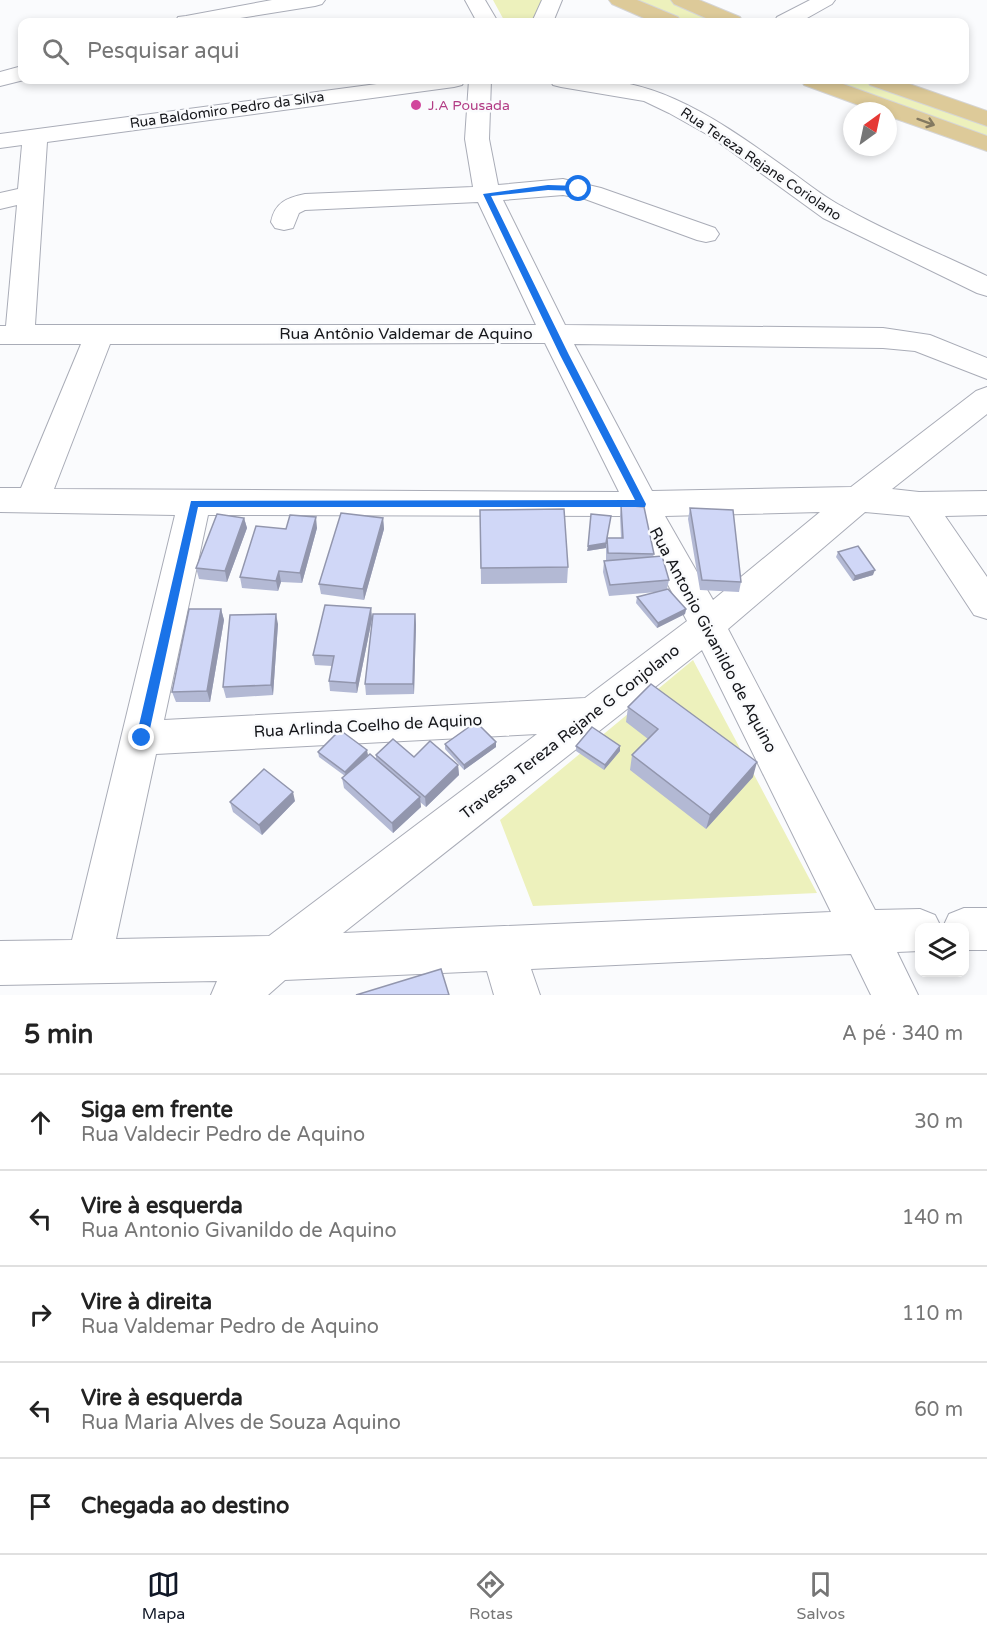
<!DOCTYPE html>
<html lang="pt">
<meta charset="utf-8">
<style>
body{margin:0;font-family:"Varela Round",sans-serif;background:#f6f6f6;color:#222}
.controls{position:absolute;right:18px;bottom:18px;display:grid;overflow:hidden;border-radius:12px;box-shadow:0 3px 9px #0003}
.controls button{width:54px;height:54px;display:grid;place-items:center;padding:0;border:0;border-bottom:2px solid #e0e0e0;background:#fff;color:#222;font:30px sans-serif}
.compass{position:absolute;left:843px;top:102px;width:54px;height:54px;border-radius:50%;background:#fff;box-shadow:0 3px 9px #0003;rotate:33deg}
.stop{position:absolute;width:18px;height:18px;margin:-14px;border:4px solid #1a73e8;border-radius:50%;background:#fff}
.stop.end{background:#1a73e8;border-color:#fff;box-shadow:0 2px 6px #0008}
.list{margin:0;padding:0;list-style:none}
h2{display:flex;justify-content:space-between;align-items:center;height:78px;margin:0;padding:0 24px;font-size:26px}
h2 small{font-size:20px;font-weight:400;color:#767676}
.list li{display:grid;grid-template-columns:39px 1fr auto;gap:18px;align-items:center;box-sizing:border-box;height:96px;padding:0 24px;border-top:2px solid #e0e0e0}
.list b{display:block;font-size:22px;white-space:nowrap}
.list p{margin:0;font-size:20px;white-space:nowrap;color:#767676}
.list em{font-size:20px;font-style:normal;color:#767676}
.icon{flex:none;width:33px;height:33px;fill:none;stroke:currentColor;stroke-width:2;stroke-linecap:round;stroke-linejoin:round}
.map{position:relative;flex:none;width:987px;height:995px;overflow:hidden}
.search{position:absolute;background:#fff;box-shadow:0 3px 9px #0003;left:18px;right:18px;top:18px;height:66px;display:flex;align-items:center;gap:15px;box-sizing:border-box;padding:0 21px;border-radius:12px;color:#767676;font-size:22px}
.sheet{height:558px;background:#fff}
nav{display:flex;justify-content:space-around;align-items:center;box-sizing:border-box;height:84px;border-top:2px solid #e0e0e0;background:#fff;font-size:16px;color:#767676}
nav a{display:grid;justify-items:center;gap:3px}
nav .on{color:#111827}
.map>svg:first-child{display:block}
.green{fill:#edf1bc}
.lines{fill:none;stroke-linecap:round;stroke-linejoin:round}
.minor-casing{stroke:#a9acb7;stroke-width:2}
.major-casing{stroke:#d5d5d6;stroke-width:2}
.minor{fill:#fff;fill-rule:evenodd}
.major{fill:#ddca99;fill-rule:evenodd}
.wall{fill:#b3b9d4}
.shaded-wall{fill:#9296ad}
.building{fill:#d0d7f7;stroke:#9296ad;stroke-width:1.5}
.oneway{stroke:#837960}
.route{fill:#1a73e8}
.hotel-dot{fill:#d1479c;stroke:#fafbfd;stroke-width:2}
.labels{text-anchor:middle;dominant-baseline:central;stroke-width:5;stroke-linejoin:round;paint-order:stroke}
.far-hotel-label{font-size:14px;fill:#b23c85;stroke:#fafbfd;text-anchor:start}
.far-street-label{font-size:14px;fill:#15161a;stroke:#fafbfd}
.street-label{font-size:16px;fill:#15161a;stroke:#fafbfd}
</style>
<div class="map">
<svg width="987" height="995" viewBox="0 0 987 995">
<rect width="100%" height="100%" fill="#fafbfd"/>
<path class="green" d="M493 0H543L534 22H505Z
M637 0H670L721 22H687Z
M827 80H862L987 124V138Z
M693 660 817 893 533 906 500 820Z"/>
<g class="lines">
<defs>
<path id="minor" d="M272 0H325L322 4 315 6 215 22H175L178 17 186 16Z
M465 0H485L498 22H477Z
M542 0H562L553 22H532Z
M810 0H835L832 4 800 22H774L777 17Z
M22 66 24 80 0 86V72Z
M407 80H465L462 85 454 87 47 142 35 325H536L478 202 305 210 299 213 293 228 284 230 275 228 271 222C275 202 287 198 305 194L473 187 465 139 469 80H491L489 139 498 185 563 179 601 188 715 228 719 234 715 240 706 242 697 240 585 199 563 195 503 200 565 325 883 328 930 335 987 358V379L915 351 883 348 574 344 652 491 851 487 976 391 987 387V414L892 489 919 492 987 491V515L945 516 987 577V619L974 615 909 516 865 512 728 629 875 910 920 909 935 915 941 927H920V951L897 952 918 995H871L851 954 531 969 540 995H494L487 971 285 980 268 995H211L217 981 0 985V941L72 940 175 515 0 512V488H21L81 344H0V326H6L17 205 0 209V193L18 189 22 145 0 148V134ZM545 343 619 492 54 489 110 344ZM820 512 713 600 665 516ZM208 515 632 516 687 621 585 698 164 720ZM702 650 831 912 343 933ZM537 734 269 936 116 939 156 754Z
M550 80C649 68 714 117 790 171 807 183 824 197 843 207 889 233 939 253 987 276V296L977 293 823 218 710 136 669 113 644 101 561 87 553 85Z
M964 908H987V950H964V927H943L949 914Z"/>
<path id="major" d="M609 0H637L678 17 681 22H653L612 4Z
M671 0H699L740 17 743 22H715L674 4Z
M801 80H832L987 136V151L888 116V111H875L804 85Z
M867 80H898L987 111V126L870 85Z"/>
</defs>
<use href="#minor" class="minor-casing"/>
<use href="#major" class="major-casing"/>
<use href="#minor" class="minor"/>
<use href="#major" class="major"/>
</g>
<path class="wall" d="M621 505 654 554 653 557 669 580 667 589 686 609 685 614 657 628 636 603 637 597 657 592 609 596 603 572 604 561H606V548L587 551 608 538H621L620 516Z
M690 508 741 582 739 592 700 590 688 519Z
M480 510 568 567 567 583 481 584Z
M244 518 247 528 227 582 199 579 196 568Z
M383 518 384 529 364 600 321 594 319 584Z
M317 528 302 583 281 582 278 591 242 588 240 577 286 529Z
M838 552 873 575 853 581 836 557Z
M371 608 372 619 357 693 330 691 329 681 332 666 315 665 313 655Z
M221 609 224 620 210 702H176L172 692Z
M415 614 416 625 414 694 366 695 365 684Z
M278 624 273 695 226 698 223 687Z
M628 707 753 777 706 829 630 770 632 755 648 739 626 722Z
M445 744 496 747 464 770 445 749Z
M576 746H620V751L604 770 576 751Z
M318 752 368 755 361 762 376 759V755L414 757 458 765 459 775 426 807 420 802 421 807 393 833 344 788 342 778 345 776 319 757Z
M295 801 262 835 233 812 230 802Z"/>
<path class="shaded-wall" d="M316 517 317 528 302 583 300 573Z
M244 518 247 528 227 582 225 571Z
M383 518 384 529 364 600 363 589Z
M606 543V548L587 551 588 546Z
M875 570 873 575 853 581 855 576Z
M279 571 281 582 278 591 276 581Z
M371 608 372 619 357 693 356 683Z
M221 609 224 620 210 702 207 691Z
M686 609 685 614 657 628 658 623Z
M276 614 278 624 273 695 271 685Z
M415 614 416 625 414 694 413 684Z
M496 742V747L464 770V765Z
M620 746V751L604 770 605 765Z
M367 750 368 755 346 777 345 772Z
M757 762 753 777 706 829 710 815Z
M458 765 459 775 426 807 425 797Z
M293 792 295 801 262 835 259 825Z
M420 797 421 807 393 833 392 823Z"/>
<path class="building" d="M621 505 644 507 654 554 608 553 607 538H623Z
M690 508 733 510 741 582 702 580Z
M564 509 568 567 481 568 480 510Z
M341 513 383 518 363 589 319 584Z
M217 514 244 518 225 571 196 568Z
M591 514 611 516 606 543 588 546Z
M290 515 316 517 300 573 279 571 276 581 240 577 256 526 286 529Z
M858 546 875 570 855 576 838 552Z
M662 556 669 580 610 585 604 561Z
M668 589 686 609 658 623 637 597Z
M325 605 371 608 356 683 329 681 334 656 313 655Z
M189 609H221L207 691 172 692Z
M276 614 271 685 223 687 230 615Z
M373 614H415L413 684H365Z
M651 684 757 762 710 815 632 755 658 729 628 707Z
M476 722 496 742 464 765 445 744Z
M592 727 620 746 605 765 576 746Z
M340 730 367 750 345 772 318 752Z
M393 739 414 757 430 741 458 765 425 797 376 755Z
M370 754 420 797 392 823 342 778Z
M264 769 293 792 259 825 230 802Z
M441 969 449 995H356Z"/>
<defs><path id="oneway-shaft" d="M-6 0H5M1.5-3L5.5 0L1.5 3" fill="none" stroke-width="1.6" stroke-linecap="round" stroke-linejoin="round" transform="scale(1.5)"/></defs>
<use class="oneway" href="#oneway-shaft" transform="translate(926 122) rotate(20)"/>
<path class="route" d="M548 185 579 186 582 189 579 191 548 190 491 196 569 355 646 504 645 507H198L148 738 142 743 138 741 136 738 191 501 635 500 560 355 483 194Z"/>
<circle class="hotel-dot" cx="416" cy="105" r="6"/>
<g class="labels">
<g class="far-hotel-label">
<text x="428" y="105">J.A Pousada</text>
</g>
<g class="far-street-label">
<text transform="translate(227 110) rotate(-8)">Rua Baldomiro Pedro da Silva</text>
<text transform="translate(761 164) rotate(34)">Rua Tereza Rejane Coriolano</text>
</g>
<g class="street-label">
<text x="406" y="334">Rua Antônio Valdemar de Aquino</text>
<text transform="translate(713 640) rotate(62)">Rua Antonio Givanildo de Aquino</text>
<text transform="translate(368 726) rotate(-3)">Rua Arlinda Coelho de Aquino</text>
<text transform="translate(570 732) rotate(-38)">Travessa Tereza Rejane G Conjolano</text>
</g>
</g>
</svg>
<div class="controls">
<button><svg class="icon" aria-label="layers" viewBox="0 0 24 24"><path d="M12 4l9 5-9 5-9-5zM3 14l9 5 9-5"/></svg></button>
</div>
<svg class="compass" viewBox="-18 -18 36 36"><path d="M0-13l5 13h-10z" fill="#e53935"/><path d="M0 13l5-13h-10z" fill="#767676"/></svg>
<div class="stop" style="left:579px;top:189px"></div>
<div class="stop end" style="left:142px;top:738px"></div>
<div class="search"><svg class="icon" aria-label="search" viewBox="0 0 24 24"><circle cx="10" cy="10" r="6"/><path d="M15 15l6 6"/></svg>Pesquisar aqui</div>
</div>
<section class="sheet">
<h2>5 min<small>A pé · 340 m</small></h2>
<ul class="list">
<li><svg class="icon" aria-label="ahead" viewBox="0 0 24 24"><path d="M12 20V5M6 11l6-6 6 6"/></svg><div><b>Siga em frente</b><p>Rua Valdecir Pedro de Aquino</p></div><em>30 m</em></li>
<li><svg class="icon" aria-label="left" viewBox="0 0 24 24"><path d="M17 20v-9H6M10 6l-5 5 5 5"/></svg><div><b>Vire à esquerda</b><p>Rua Antonio Givanildo de Aquino</p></div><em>140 m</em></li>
<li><svg class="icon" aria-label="right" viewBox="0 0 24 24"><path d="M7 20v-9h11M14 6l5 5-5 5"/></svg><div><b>Vire à direita</b><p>Rua Valdemar Pedro de Aquino</p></div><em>110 m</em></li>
<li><svg class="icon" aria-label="left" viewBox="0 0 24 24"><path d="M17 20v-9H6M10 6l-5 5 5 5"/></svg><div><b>Vire à esquerda</b><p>Rua Maria Alves de Souza Aquino</p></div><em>60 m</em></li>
<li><svg class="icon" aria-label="arrive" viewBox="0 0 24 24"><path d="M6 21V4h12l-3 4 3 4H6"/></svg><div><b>Chegada ao destino</b></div></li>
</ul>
</section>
<nav>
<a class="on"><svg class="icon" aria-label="map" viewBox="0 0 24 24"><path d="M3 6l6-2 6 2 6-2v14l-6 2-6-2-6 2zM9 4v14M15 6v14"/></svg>Mapa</a>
<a><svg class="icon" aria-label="directions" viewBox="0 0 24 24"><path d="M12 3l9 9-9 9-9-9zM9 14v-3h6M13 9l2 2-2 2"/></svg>Rotas</a>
<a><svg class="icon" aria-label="saved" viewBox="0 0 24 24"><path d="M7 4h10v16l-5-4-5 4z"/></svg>Salvos</a>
</nav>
